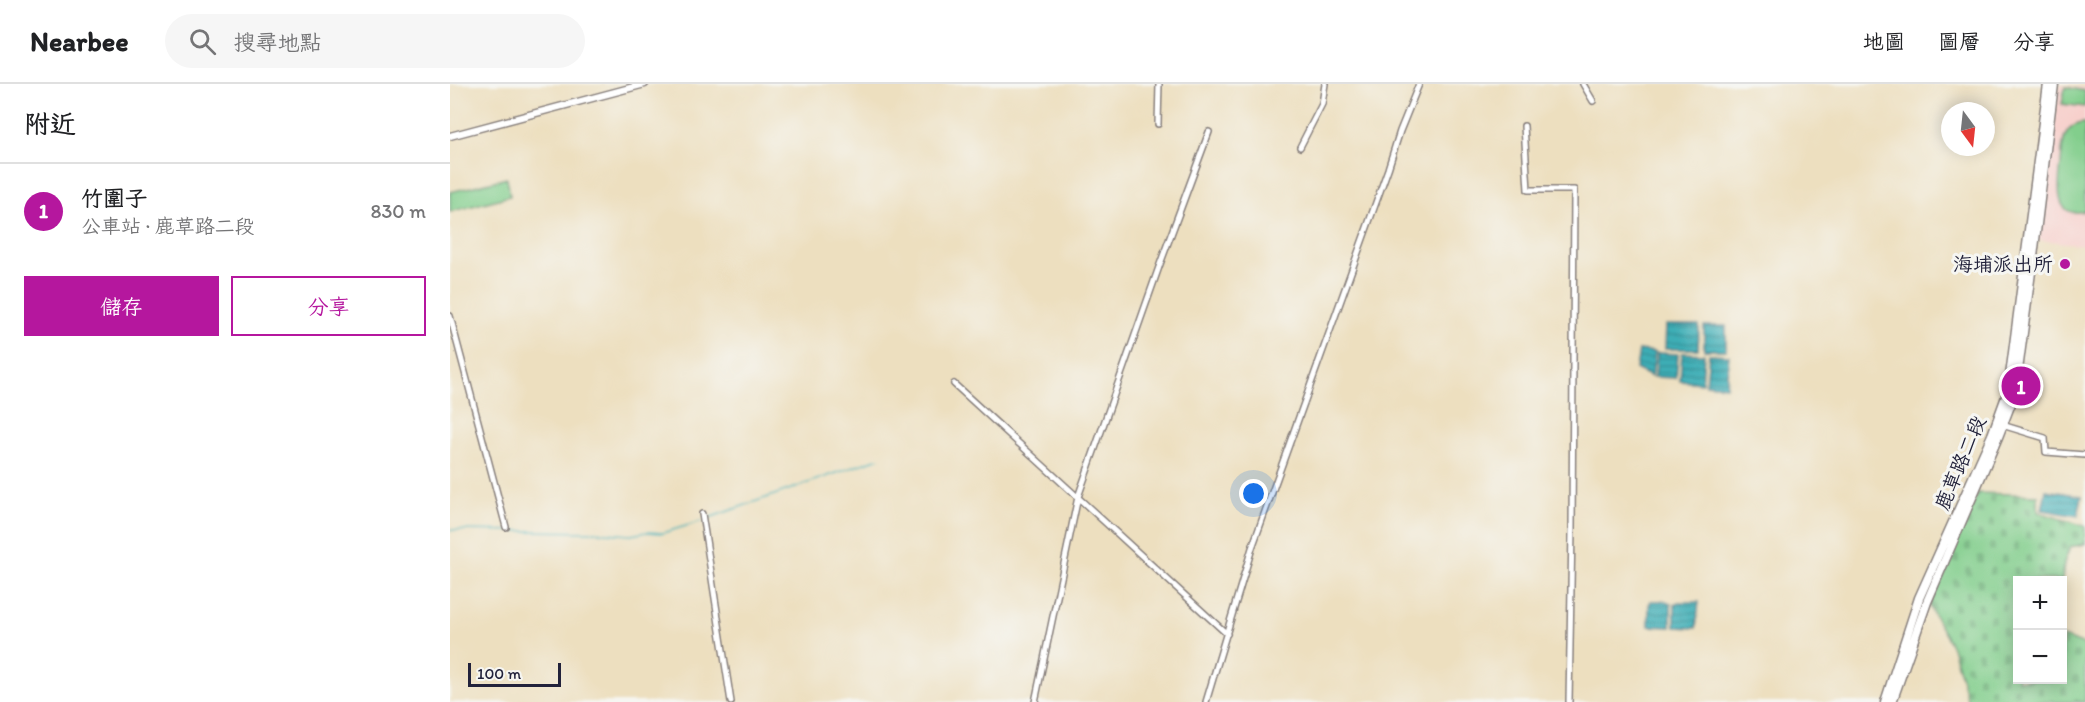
<!DOCTYPE html>
<html lang="zh-TW">
<meta charset="utf-8">
<style>
body{margin:0;font-family:Itim,"LXGW WenKai TC",sans-serif;background:#f6f6f6;color:#202124}
.controls{position:absolute;right:18px;bottom:18px;display:grid;overflow:hidden;border-radius:0px;box-shadow:0 3px 15px #0003}
.controls button{width:54px;height:54px;display:grid;place-items:center;padding:0;border:0;border-bottom:2px solid #e0e0e0;background:#fff;color:#202124;font:30px sans-serif}
.compass{position:absolute;left:1491px;top:18px;width:54px;height:54px;border-radius:50%;background:#fff;box-shadow:0 3px 15px #0003;rotate:165deg}
.scale{position:absolute;left:18px;bottom:15px;width:93px;box-sizing:border-box;padding-left:6px;border:3px solid #22223b;border-top:0;font-size:16px;line-height:21px;white-space:nowrap;color:#22223b;-webkit-text-stroke:4px #f6f6f2;paint-order:stroke}
.you{position:absolute;left:804px;top:410px;width:21px;height:21px;margin:-15px;border:4px solid #fff;border-radius:50%;background:#1a73e8;box-shadow:0 0 0 9px #1a73e833}
.badge{display:grid;place-items:center;width:39px;height:39px;border-radius:50%;background:#b5179e;color:#fff;font-size:20px;font-weight:700}
.pin{position:absolute;translate:-50% -50%;border:3px solid #fff;box-shadow:0 2px 6px #0006}
.list{margin:0;padding:0;list-style:none}
h2{display:flex;justify-content:space-between;align-items:center;height:78px;margin:0;padding:0 24px;font-size:26px}
h2 small{font-size:20px;font-weight:400;color:#757577}
.list li{display:grid;grid-template-columns:39px 1fr auto;gap:18px;align-items:center;box-sizing:border-box;height:96px;padding:0 24px;border-top:2px solid #e0e0e0}
.list b{display:block;font-size:22px;white-space:nowrap}
.list p{margin:0;font-size:20px;white-space:nowrap;color:#757577}
.list em{font-size:20px;font-style:normal;color:#757577}
.actions{display:flex;gap:12px;padding:18px 24px}
.actions a{flex:1;padding:14px 0;border:2px solid #b5179e;border-radius:0px;text-align:center;font-size:21px;color:#b5179e}
.actions .main{background:#b5179e;color:#fff}
.icon{flex:none;width:33px;height:33px;fill:none;stroke:currentColor;stroke-width:2;stroke-linecap:round;stroke-linejoin:round}
.map{position:relative;flex:none;width:1635px;height:618px;overflow:hidden}
header{display:flex;align-items:center;gap:36px;box-sizing:border-box;height:84px;padding:0 30px;background:#fff;border-bottom:2px solid #e0e0e0}
header strong{font-size:28px}
nav{display:flex;gap:33px;margin-inline-start:auto;font-size:21px}
.search{width:420px;height:54px;background:#f6f6f6;display:flex;align-items:center;gap:15px;box-sizing:border-box;padding:0 21px;border-radius:33px;color:#757577;font-size:22px}
main{display:flex}
aside{flex:1;background:#fff}
.map>svg:first-child{display:block}
.built{fill:#f7d0cc}
.grass{fill:#82ce8c;stroke:#527864;stroke-width:1.5}
.cemetery{fill:url(#cemetery-stones);stroke:#527864;stroke-width:1.5}
.water{fill:url(#water-rules);stroke:#306878;stroke-width:1.5}
.lines{fill:none;stroke-linecap:round;stroke-linejoin:round}
.stream{stroke:#3daeb6;stroke-width:1.5}
.minor-casing{stroke:#88807d;stroke-width:8}
.tertiary-casing{stroke:#88807d;stroke-width:9}
.primary-casing{stroke:#88807d;stroke-width:11}
.minor{stroke:#fff;stroke-width:5}
.tertiary{stroke:#fff;stroke-width:6}
.primary{stroke:#fff;stroke-width:8}
.poi-dot{fill:#b5179e;stroke:#f6f6f2;stroke-width:2}
.labels{text-anchor:middle;dominant-baseline:central;stroke-width:6;stroke-linejoin:round;paint-order:stroke}
.poi-label{font-size:20px;fill:#22223b;stroke:#f6f6f2;text-anchor:end}
.street-label{font-size:20px;fill:#22223b;stroke:#f6f6f2}
</style>
<header>
<strong>Nearbee</strong>
<div class="search"><svg class="icon" aria-label="search" viewBox="0 0 24 24"><circle cx="10" cy="10" r="6"/><path d="M15 15l6 6"/></svg>搜尋地點</div>
<nav><a>地圖</a><a>圖層</a><a>分享</a></nav>
</header>
<main>
<aside>
<h2>附近<small></small></h2>
<ul class="list">
<li><span class="badge">1</span><div><b>竹圍子</b><p>公車站 · 鹿草路二段</p></div><em>830 m</em></li>
</ul>
<div class="actions"><a class="main">儲存</a><a>分享</a></div>
</aside>
<div class="map">
<svg width="1635" height="618" viewBox="0 0 1635 618">
<defs>
<pattern id="cemetery-stones" width="16" height="16" patternUnits="userSpaceOnUse" patternTransform="scale(1.5)"><rect width="16" height="16" fill="#82ce8c"/><path d="M2 7V4a2 2 0 0 1 4 0v3zM10 15v-3a2 2 0 0 1 4 0v3z" fill="#70b17a"/></pattern>
<pattern id="water-rules" width="6" height="5" patternUnits="userSpaceOnUse" patternTransform="scale(1.5)"><rect width="6" height="5" fill="#3daeb6"/><path d="M0 2.5h6" fill="none" stroke="#338d95"/></pattern>
</defs>
<rect width="100%" height="100%" fill="#f6f6f2"/>
<filter id="ink" filterUnits="userSpaceOnUse"><feTurbulence type="fractalNoise" baseFrequency=".0167" numOctaves="2"/><feDisplacementMap in="SourceGraphic" scale="12" xChannelSelector="R" yChannelSelector="G"/><feConvolveMatrix kernelMatrix="1 2 1 2 8 2 1 2 1" color-interpolation-filters="sRGB"/></filter>
<filter id="wash" filterUnits="userSpaceOnUse"><feTurbulence type="fractalNoise" baseFrequency=".008" numOctaves="4" result="noise"/><feDisplacementMap in="SourceGraphic" scale="24" xChannelSelector="R" yChannelSelector="G"/><feGaussianBlur stdDeviation="1.35" result="paint"/><feColorMatrix in="noise" values="0 0 0 0 0 0 0 0 0 0 0 0 0 0 0 0 0 1.4 0 .05"/><feComposite in="paint" operator="in"/></filter>
<g filter="url(#wash)">
<rect width="100%" height="100%" fill="#eddfbf"/>
<path class="built" d="M1609 1 1635 4V161L1588 156Z"/>
<path class="grass" d="M1615 3 1635 7V23L1612 20Z
M1635 39V127C1602 136 1609 98 1611 79 1612 69 1612 55 1618 47 1623 41 1628 39 1635 39Z
M57 94 60 112 0 128V108Z"/>
<path class="cemetery" d="M1528 409 1588 411V428L1635 442V460L1620 463 1614 479 1612 496H1568V596H1612L1613 553 1635 561V618H1518L1502 563 1479 522Z"/>
<path class="water" d="M1216 241H1249L1248 265H1215Z
M1254 242H1276V266H1254Z
M1189 266 1205 268 1202 293 1186 285Z
M1207 269 1228 270 1226 294 1205 293Z
M1232 269 1254 270 1252 299 1230 297Z
M1259 270 1279 271 1276 302 1256 300Z
M1596 406 1632 412 1628 432 1592 426Z
M1201 517H1216L1221 520V543L1199 542V521Z
M1228 518H1249L1246 544 1225 543V520Z"/>
<g class="lines">
<path class="stream" d="M256 435 429 374
M0 446 144 448 181 451 197 448 213 449 252 437"/>
</g>
</g>
<g filter="url(#ink)">
<g class="lines">
<defs>
<path id="minor" d="M1133 0 1143 17
M708 40 709 0
M1074 42 1078 106H1124L1122 446 1119 618
M850 63 872 20 875 0
M0 232 56 443
M504 300 777 550
M1552 341 1595 354 1596 368 1635 371
M252 430 281 618
M585 618 628 413 709 183 759 48
M756 618 802 464 938 85 950 47 969 0"/>
<path id="tertiary" d="M0 52 195 0"/>
<path id="primary" d="M1435 618 1469 514 1542 351 1558 307 1598 0
M1442 618 1477 518 1548 353 1565 309 1583 173 1604 0"/>
</defs>
<use href="#minor" class="minor-casing"/>
<use href="#tertiary" class="tertiary-casing"/>
<use href="#primary" class="primary-casing"/>
<use href="#minor" class="minor"/>
<use href="#tertiary" class="tertiary"/>
<use href="#primary" class="primary"/>
</g>
</g>
<circle class="poi-dot" cx="1615" cy="180" r="6"/>
<g class="labels">
<g class="poi-label">
<text x="1603" y="180">海埔派出所</text>
</g>
<g class="street-label">
<text transform="translate(1510 379) rotate(-67)">鹿草路二段</text>
</g>
</g>
</svg>
<div class="controls">
<button>+</button>
<button>−</button>
</div>
<svg class="compass" viewBox="-18 -18 36 36"><path d="M0-13l5 13h-10z" fill="#e53935"/><path d="M0 13l5-13h-10z" fill="#757577"/></svg>
<div class="scale">100 m</div>
<div class="you"></div>
<div class="pin badge" style="left:1571px;top:302px">1</div>
</div>
</main>
